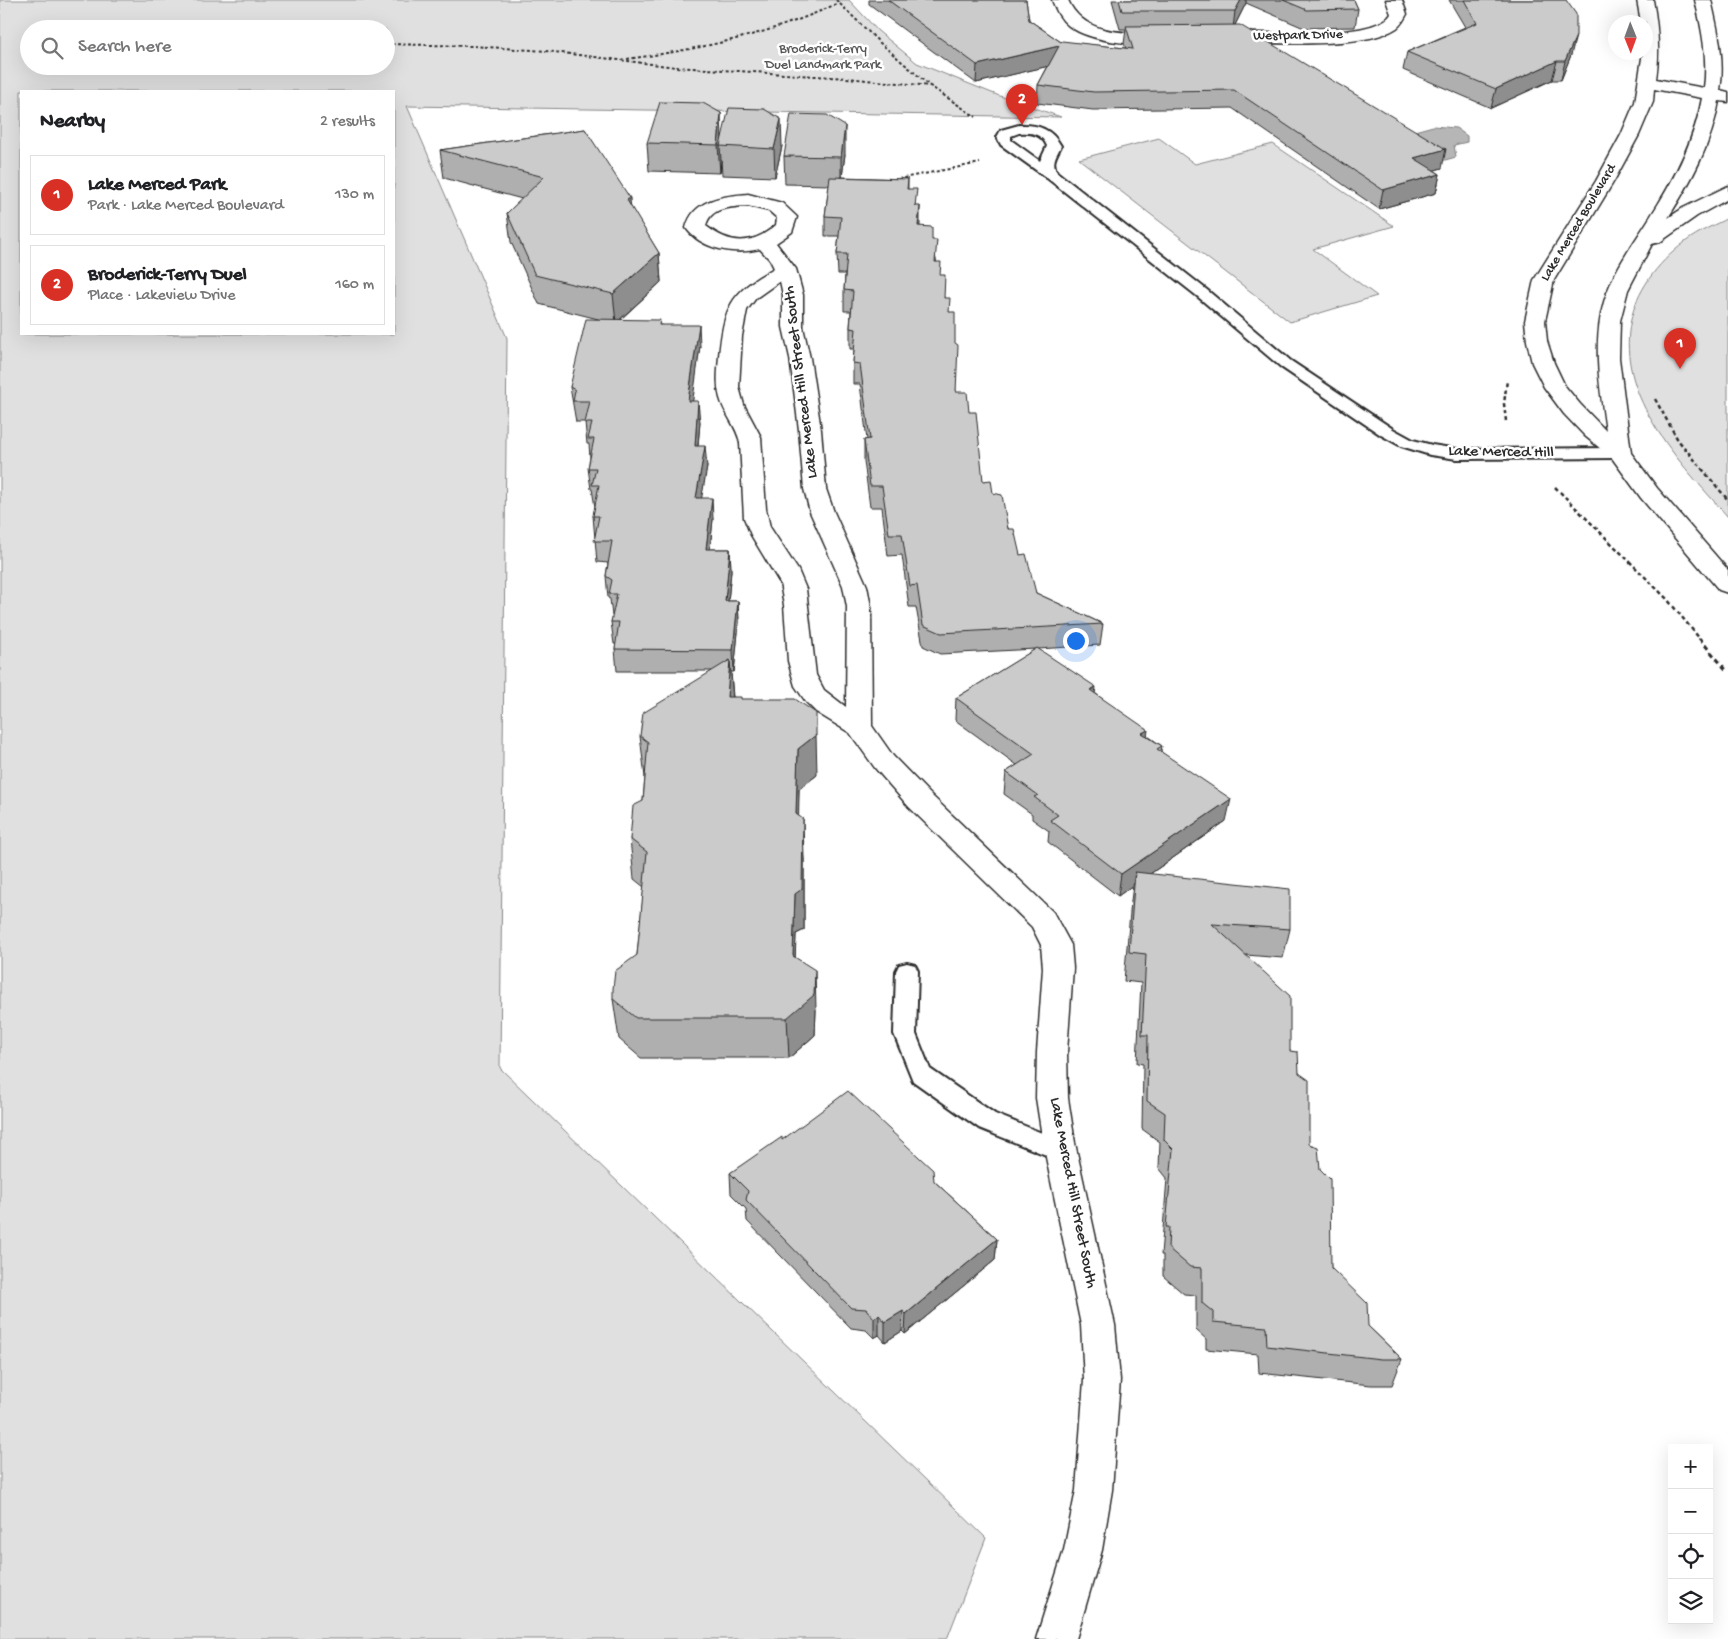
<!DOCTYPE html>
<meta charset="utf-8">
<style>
body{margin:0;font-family:"Gochi Hand",sans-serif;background:#f6f6f6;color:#202124}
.controls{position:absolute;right:15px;bottom:15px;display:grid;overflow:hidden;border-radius:0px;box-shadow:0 5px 20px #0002}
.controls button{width:45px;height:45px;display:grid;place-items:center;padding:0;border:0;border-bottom:1px solid #e0e0e0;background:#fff;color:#202124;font:25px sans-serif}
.compass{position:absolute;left:1608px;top:15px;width:45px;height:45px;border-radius:50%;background:#fff;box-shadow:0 5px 20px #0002;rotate:179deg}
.you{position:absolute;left:1075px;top:640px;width:18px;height:18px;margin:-12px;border:4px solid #fff;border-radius:50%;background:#1a73e8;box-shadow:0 0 0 8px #1a73e833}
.badge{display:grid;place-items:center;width:32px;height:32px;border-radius:50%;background:#d93025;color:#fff;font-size:16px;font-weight:700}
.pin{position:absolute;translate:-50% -41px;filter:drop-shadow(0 1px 2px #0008)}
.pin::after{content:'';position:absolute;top:26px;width:18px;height:15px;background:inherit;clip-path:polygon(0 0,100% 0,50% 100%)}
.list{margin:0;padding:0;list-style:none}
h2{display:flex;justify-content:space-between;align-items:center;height:65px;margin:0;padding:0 20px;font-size:21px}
h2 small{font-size:16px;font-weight:400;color:#757577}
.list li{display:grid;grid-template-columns:32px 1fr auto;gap:15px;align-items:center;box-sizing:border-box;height:80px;margin:0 10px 10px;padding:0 10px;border:1px solid #e0e0e0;border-radius:0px}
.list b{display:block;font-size:19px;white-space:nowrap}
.list p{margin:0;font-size:16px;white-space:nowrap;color:#757577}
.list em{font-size:16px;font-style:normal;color:#757577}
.icon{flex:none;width:28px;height:28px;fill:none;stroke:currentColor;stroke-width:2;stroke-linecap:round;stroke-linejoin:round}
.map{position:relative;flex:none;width:1728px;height:1639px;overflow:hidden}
.search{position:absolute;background:#fff;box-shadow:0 5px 20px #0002;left:20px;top:20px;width:375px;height:55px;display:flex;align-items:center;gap:12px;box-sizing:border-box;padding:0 18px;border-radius:28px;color:#757577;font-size:19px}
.panel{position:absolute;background:#fff;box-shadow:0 5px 20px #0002;left:20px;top:90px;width:375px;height:245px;border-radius:0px}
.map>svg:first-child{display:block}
.green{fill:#e0e0e0;stroke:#868686;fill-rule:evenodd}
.water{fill:#b6b6b6;stroke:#7e7e7e}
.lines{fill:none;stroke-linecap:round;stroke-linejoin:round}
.lane-casing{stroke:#2b2b2b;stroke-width:4}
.street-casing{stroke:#2b2b2b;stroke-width:3}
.secondary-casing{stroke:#2b2b2b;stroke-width:3}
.path-far2{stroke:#2b2b2b;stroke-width:2;stroke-dasharray:3 2.5;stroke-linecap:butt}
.path-far1{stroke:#2b2b2b;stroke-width:2.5;stroke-dasharray:4 3;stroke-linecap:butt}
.path{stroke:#2b2b2b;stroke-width:3;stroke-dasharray:5 4;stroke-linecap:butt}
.lane{fill:#fff;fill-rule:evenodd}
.street{fill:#fff;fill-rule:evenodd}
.secondary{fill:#fff;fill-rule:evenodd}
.wall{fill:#afafaf;stroke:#2b2b2b}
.shaded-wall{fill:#8e8e8e;stroke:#2b2b2b}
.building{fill:#cbcbcb;stroke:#2b2b2b}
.labels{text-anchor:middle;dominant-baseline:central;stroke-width:5;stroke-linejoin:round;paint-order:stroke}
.far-street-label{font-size:14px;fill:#2b2b2b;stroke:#fff}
.far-park-label{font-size:14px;fill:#585858;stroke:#fff}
.street-label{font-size:16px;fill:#2b2b2b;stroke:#fff}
</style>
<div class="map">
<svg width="1728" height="1639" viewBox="0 0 1728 1639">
<rect width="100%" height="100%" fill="#fff"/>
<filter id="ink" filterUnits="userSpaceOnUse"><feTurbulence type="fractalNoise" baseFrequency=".02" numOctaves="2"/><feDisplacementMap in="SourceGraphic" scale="10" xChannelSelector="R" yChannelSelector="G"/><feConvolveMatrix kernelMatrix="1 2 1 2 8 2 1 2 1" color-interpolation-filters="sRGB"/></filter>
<g filter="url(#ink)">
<path class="green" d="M0 0H849L878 31 917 63 997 95 1061 117 407 106 507 338 500 1068 986 1538 947 1639H0ZM29 29H386V66H29ZM21 91H394V334H21Z
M1159 138 1195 164 1273 144 1394 226 1313 249 1377 296 1290 322 1079 159Z
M1728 218V517C1700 485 1669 453 1649 416 1612 349 1625 288 1685 242 1698 232 1714 225 1728 218Z"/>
<path class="water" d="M1433 126 1456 128 1467 136V142L1454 145 1456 157 1420 167 1407 133Z"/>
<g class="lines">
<defs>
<path id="lane" d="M1019 125C1038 124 1052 129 1061 146 1056 156 1051 162 1057 172L1207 290 1291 361 1393 429 1413 440 1432 445 1457 449 1620 448 1626 450 1628 453 1626 456 1620 458 1457 459 1430 455 1401 446 1381 435 1281 367 1197 296 1047 178 1001 145 997 137 1001 130ZM1019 133C1032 132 1042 134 1047 146L1040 161 1011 140V136Z
M907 963 915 965 918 971 916 1034 930 1069 995 1114 1069 1144 1073 1151 1069 1158 1061 1161 979 1128 913 1081 894 1034 896 971 899 965Z"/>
<path id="street" d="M1052 0H1068C1084 37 1129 33 1163 33L1169 35 1171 38 1169 41C1144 48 1090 42 1069 26 1060 19 1056 10 1052 0Z
M1386 0H1402L1407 14C1404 19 1401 26 1395 29 1361 50 1263 42 1221 42L1215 40 1213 37 1215 34 1221 32C1253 32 1375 41 1391 14Z
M748 194 782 203 797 217 792 232 776 243 796 269 803 295V327L810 358 821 430 826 489 834 512 867 586 871 607 872 726 893 756 929 793 1053 912 1071 945 1073 968 1067 1052 1068 1098 1075 1143 1115 1325 1120 1380 1112 1490 1102 1550 1076 1639H1036L1064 1550 1076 1490 1084 1380 1081 1325 1043 1143 1036 1098 1037 1052 1043 968 1041 945 1032 927 909 807 875 768 850 733 816 712 806 702 795 686 788 661 784 605 780 583 751 535 744 518 740 443C737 426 724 414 720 398 716 384 718 370 719 356 724 307 730 293 774 268L770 260 760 249C735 255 702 250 686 228 693 199 723 196 748 194ZM748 206 769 211 777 218 776 225C752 246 730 245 706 226 710 207 731 207 748 206ZM780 281 783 295V327L790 358 799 430 804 489 810 512 843 586 847 607 846 707 824 690 816 675 806 589 798 570 770 527 766 509 761 437 744 405 739 387 742 336 747 310 756 298Z"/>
<path id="secondary" d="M1637 0H1653C1658 27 1660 52 1656 79L1704 88C1708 58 1702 29 1695 0H1711C1718 30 1725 60 1720 90L1728 92V102L1719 101C1712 143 1691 182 1668 218L1683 208 1728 186V199L1697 216 1660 242 1652 244 1628 290 1620 321 1619 358 1631 453 1657 488 1728 570V593L1719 590 1641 498 1612 458 1585 436 1564 414 1544 387 1532 363 1527 341 1525 321 1534 280 1596 181 1621 135 1635 102 1643 52H1646V22H1641ZM1654 89 1702 98C1694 143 1672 184 1647 222 1631 247 1612 273 1604 302 1592 344 1600 388 1606 431L1580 404 1565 386 1554 363 1547 341 1545 321 1554 280 1614 181 1639 135 1653 102Z"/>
</defs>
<use href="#lane" class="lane-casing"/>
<use href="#street" class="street-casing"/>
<use href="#secondary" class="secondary-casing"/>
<path class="path-far2" d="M836 0 879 42 930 86 976 117
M386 44 473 46 546 51 676 67 846 78 930 86
M627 59C700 49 771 35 838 3
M898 179 980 163"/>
<path class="path-far1" d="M1655 399 1678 440 1728 500
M1506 421 1504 404 1507 380
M1555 487 1667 599 1700 639"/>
<path class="path" d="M1699 638 1728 672"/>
<use href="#lane" class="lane"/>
<use href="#street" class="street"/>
<use href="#secondary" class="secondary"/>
</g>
<path class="wall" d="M869 0H1026L1029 20 1061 42 1126 48 1124 44 1126 29H1120L1112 0H1354L1358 9 1355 27 1304 28 1246 3 1235 25 1442 168 1434 170 1440 174 1436 193 1379 209 1232 108 1093 110 1037 103 1038 85 1048 66 976 83 869 4Z
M1449 0H1566L1571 55 1561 80H1552L1491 108 1403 70 1407 52 1465 27Z
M585 129 630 206 659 253 661 282 620 320 661 325 700 346 692 401 700 422 698 446 707 467 701 498 713 519 710 549H730L731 571 728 601H738L739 622 734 672H731L733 697 741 699 817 775 799 789 798 816 804 859V930L796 934 795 958 816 1010 815 1035 789 1058H641L619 1039 613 999 637 955 644 887 634 879 630 839 643 801 645 777 640 736 712 671H617L615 649 616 644H614L611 622 613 616H612L610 599 608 598 606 576 608 563 597 562 593 516 595 507 592 489H591L588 468 590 458 589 444H587L585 422H576L570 387 602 320 539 304 511 242 507 213 522 199 444 178 440 150Z
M722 137 782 146 775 177 722 175 721 160 720 173 649 171 647 143Z
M845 154 842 177 908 179V189L916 206 919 226 932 240 944 298 949 312 956 392 969 412 983 481 993 493 1036 593 1103 624 1100 645 1038 649 1095 693 1148 736 1162 746 1161 751 1226 821 1150 874 1290 929 1283 958 1246 955 1290 1051 1299 1073 1309 1144 1320 1169 1331 1268 1368 1326 1402 1359 1392 1385H1371L1259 1373 1258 1354 1206 1349V1339L1196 1330V1295L1184 1294 1163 1276V1255H1161L1167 1178 1159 1168 1160 1142 1142 1129 1143 1064 1137 1063 1141 983 1124 981 1131 901 1133 885 1118 896 1048 842 1049 831 1032 819V814L1004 794 1006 772 1017 765 955 720 956 698 1036 649 940 654 923 646 916 607H909L902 555 888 556 882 507H870L864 461V440H867L860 384H853V363L854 349H850V328L851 311H844V290L845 274H838L837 254 839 236H825V216L829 185 785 184 784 156Z
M782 1140 934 1181 997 1239 995 1260 905 1334 902 1331 885 1342 879 1335 874 1338 866 1330 851 1328 747 1221 746 1209 731 1194 730 1173Z"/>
<path class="shaded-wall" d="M1241 0H1246V3L1233 29 1235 11Z
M1576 36 1571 55 1561 80 1565 61Z
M1059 46 1058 64 976 83 977 65Z
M1557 61 1552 80 1491 108 1496 89Z
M721 113 722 141 720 146 721 160 720 173 718 145Z
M781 119 782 146 775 177 774 149Z
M845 126V154L841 185V157Z
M1446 149 1442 168 1410 177 1414 158Z
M1440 174 1436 193 1379 209 1383 190Z
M630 198 632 227 627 200Z
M920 206V226L918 246V226Z
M659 253 661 282 616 323 613 294Z
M699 325 700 346 690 422 688 401Z
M698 401 700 422 696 467 695 446Z
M705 446 707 467 698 519 696 498Z
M712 498 713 519 708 570 706 549Z
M730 549 731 571 726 622 725 601Z
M738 601 739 622 734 672 733 650Z
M730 660 733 701 727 697Z
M1096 687 1093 708 1090 690Z
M1148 730 1145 752 1142 733Z
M816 735 817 775 799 789 798 855 796 814 798 749Z
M1231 799 1226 821 1134 885 1135 872 1133 885 1118 896 1121 874Z
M803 819 804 859V930L796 934 794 996 793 956 795 894Z
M815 970 816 1010 815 1035 789 1058 787 1018Z
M997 1239 995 1260 905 1334 906 1314Z
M903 1311 902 1331 885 1342V1322Z
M879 1315V1335L874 1338V1318Z"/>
<path class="building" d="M888 0H1026L1029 20 1061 42 1062 41 1133 49 1126 26 1240 25 1446 149 1414 158 1440 174 1383 190 1234 90 1094 92 1038 85 1059 46 977 65Z
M1119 0H1241L1235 11H1122Z
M1283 0H1354L1358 9 1307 10Z
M1464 0H1566L1576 14V36L1565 61H1557L1496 89 1407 52 1477 23Z
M660 102 703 103 721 113 718 145 647 143Z
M729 108 764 109 781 119 774 149 720 146Z
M791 114 827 115 845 126 841 157 784 156Z
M585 129 630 198 627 200 659 253 613 294 535 275 507 213 544 177 440 150Z
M830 177 908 179 907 189H917L915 206H920L918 226 932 227V240H937L935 262H941L940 275H945L944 298H950L949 312H955V343L958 345 956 392H967L969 412H976L983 481 991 480 993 493 1002 495 1008 529H1014L1020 555 1026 554 1036 593 1103 624 941 633 923 625 917 585 910 586 902 534H889L882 486H870L864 440 870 439 860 364 853 363 856 329 850 328 853 291 844 290 847 254H837L841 217 825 216Z
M586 319 660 320 659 325H699L688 401H698L695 446H705L696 498H712L706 549H730L725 601H738L733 650 615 649 619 622H611L617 594H609L612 580 606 576 612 541H594L599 516H593L599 485H592L596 468H588L594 439H588L592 423H585L590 401H573L575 390 570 387Z
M1037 648 1096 687 1090 690 1148 730 1142 733 1162 746 1157 749 1231 799 1121 874 1050 820 1058 815 1034 797 1038 795 1006 772 1034 754 956 698Z
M730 660 727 697H741V699H795L816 713V735L798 749 796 814 803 819 802 889 795 894 793 956 815 970 814 995 787 1018H636L613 999V989L615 971 637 955 647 852 630 839 633 806 643 801 648 742 640 736 643 713Z
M1135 872 1290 889V929L1212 924 1290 996V1051L1298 1052 1299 1073 1309 1080V1144L1318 1147 1320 1169 1330 1179 1331 1268 1367 1303 1368 1326 1402 1359H1381L1267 1346 1266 1327 1213 1322V1312L1202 1303V1268L1190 1267 1168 1248 1169 1227H1166L1173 1149 1164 1140 1165 1113 1147 1101 1148 1035H1142L1146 954 1129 952Z
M848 1091 933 1170 934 1181 997 1239 906 1314 903 1311 885 1322 879 1315 874 1318 866 1309 851 1308 746 1200 748 1191 730 1173 782 1137V1140Z"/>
</g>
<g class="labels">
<g class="far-street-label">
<text transform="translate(1298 36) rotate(-1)">Westpark Drive</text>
<text transform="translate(1579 223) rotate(-59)">Lake Merced Boulevard</text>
</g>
<g class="far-park-label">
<text x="823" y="49">Broderick-Terry<tspan x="823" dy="16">Duel Landmark Park</tspan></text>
</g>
<g class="street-label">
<text transform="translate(802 382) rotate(-97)">Lake Merced Hill Street South</text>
<text transform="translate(1501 453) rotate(1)">Lake Merced Hill</text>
<text transform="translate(1072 1193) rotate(79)">Lake Merced Hill Street South</text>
</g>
</g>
</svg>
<div class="controls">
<button>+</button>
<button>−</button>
<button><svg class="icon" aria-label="locate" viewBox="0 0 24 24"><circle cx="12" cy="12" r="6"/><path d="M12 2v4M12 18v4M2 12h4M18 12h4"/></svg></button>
<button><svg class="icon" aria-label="layers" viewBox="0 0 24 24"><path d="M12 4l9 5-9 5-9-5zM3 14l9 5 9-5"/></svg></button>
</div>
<svg class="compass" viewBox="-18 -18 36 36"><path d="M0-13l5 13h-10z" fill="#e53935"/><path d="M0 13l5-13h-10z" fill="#757577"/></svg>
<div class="you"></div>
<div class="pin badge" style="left:1680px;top:369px">1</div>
<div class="pin badge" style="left:1022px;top:125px">2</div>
<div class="search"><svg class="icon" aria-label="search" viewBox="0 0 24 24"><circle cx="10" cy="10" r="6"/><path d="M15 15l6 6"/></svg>Search here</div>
<section class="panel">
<h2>Nearby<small>2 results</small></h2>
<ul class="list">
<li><span class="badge">1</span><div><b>Lake Merced Park</b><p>Park · Lake Merced Boulevard</p></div><em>130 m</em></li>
<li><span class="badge">2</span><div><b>Broderick-Terry Duel</b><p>Place · Lakeview Drive</p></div><em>160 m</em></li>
</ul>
</section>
</div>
